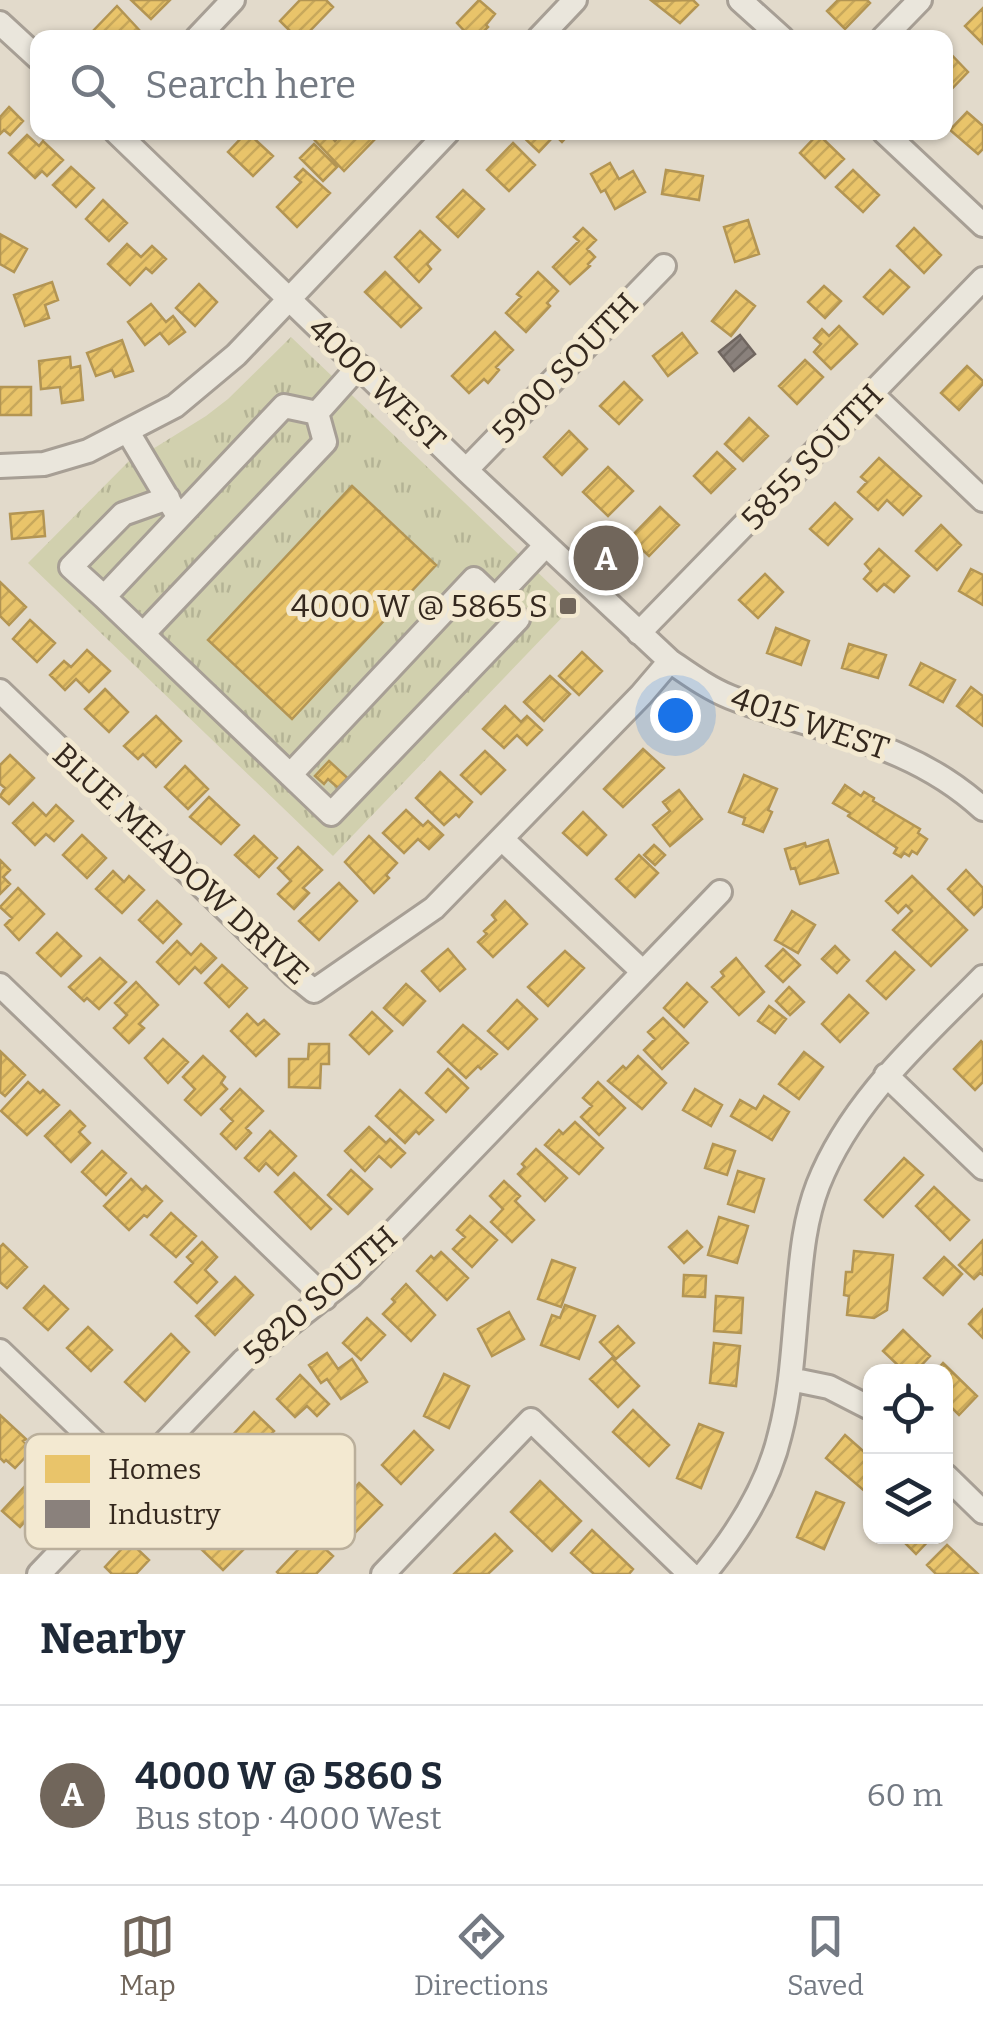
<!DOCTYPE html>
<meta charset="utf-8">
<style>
body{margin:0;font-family:Bitter,serif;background:#f6f6f7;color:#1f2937}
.controls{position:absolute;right:30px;bottom:30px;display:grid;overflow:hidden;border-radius:20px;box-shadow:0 2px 8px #0004}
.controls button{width:90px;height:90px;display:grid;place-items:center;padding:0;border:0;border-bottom:2px solid #e0e1e3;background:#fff;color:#1f2937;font:50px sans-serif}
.you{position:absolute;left:675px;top:715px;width:35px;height:35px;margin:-25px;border:8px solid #fff;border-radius:50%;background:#1a73e8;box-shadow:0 0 0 15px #1a73e833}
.badge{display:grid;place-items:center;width:65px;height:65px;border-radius:50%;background:#71665b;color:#fff;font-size:32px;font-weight:700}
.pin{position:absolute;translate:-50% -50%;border:5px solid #fff;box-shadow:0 2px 10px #0006}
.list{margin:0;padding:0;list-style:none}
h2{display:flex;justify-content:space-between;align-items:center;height:130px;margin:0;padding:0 40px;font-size:42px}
h2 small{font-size:32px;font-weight:400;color:#747a83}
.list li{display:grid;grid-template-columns:65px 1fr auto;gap:30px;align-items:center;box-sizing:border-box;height:180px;padding:0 40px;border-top:2px solid #e0e1e3}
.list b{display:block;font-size:38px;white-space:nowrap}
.list p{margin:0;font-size:32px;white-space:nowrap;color:#747a83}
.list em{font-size:32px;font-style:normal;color:#747a83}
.icon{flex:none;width:55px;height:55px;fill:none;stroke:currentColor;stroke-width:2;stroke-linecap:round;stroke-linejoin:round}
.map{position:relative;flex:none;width:983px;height:1574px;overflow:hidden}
.search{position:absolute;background:#fff;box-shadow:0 2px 8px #0004;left:30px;right:30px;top:30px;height:110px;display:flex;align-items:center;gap:25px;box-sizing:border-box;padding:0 35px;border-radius:20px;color:#747a83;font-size:38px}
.sheet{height:310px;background:#fff}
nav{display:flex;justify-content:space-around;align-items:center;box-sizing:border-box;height:140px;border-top:2px solid #e0e1e3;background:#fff;font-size:28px;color:#747a83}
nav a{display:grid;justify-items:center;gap:5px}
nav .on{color:#71665b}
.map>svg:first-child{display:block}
.grass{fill:url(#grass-tufts)}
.homes{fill:url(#homes-hatch);stroke:#b39553;stroke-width:2.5}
.industry{fill:url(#industry-hatch);stroke:#706660;stroke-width:2.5}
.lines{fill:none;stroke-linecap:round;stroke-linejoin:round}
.minor-casing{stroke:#a79f95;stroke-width:28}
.minor{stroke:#eae6dc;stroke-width:22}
.poi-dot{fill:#71665b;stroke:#f3e9d1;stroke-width:4}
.labels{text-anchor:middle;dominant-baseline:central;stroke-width:10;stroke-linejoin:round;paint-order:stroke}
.street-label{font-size:32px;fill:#34281e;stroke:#f3e9d1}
.poi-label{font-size:32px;fill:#34281e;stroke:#f3e9d1;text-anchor:end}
.key{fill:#f3e9d1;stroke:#baaf9b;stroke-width:2.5}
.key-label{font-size:28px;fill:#34281e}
</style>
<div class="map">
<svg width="983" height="1574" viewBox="0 0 983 1574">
<defs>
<pattern id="grass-tufts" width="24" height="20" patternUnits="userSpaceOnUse" patternTransform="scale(2.5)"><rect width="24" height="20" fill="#d1d0ae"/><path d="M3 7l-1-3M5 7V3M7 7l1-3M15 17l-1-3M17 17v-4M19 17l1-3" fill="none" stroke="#b4b395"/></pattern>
<pattern id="homes-hatch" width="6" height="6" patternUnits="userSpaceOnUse" patternTransform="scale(2.5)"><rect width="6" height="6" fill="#e9c46a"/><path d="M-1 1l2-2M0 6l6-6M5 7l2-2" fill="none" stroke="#c8a85b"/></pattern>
<pattern id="industry-hatch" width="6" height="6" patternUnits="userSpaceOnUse" patternTransform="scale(2.5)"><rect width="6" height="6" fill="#8a817c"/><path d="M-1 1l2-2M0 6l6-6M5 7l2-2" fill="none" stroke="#726a65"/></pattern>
</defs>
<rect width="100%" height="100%" fill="#e2dacb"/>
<path class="grass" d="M291 337 573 606 333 856 28 563 130 460 156 447 206 416 228 399Z"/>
<path class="homes" d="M131 0H170L151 19Z
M300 0H326L333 7 303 38H297L280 21Z
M479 0 495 14 486 25 488 27 477 38H471L457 23Z
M693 0 698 5 680 23 652 1Z
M838 0H867L870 3 845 29 827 11Z
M117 6 142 33 138 38H95L91 33Z
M983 8V44L965 26Z
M946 49 968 72 946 95Z
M9 107 23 121 10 135 4 130 0 134V117Z
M967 112 983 126V149L978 154 950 130Z
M247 132 273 156 253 176 228 152Z
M307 132H327L335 141 343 132H376L379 135 344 171Z
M571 132 562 142 555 135 539 152 519 133Z
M818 134 844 159 825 178 800 153Z
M27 135 39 146 43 141 63 160 47 176 42 171 35 178 9 153Z
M513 143 535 165 509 191 487 170Z
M314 144 337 167 323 181 300 158Z
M610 163 619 179 633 171 645 192 617 208 615 209 605 190 601 192 591 174Z
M71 167 94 188 76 207 53 185Z
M303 169 330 193 297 227 277 207 301 182 295 177Z
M666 170 703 176 699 200 662 194Z
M853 170 879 195 863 212 836 187Z
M463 190 484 209 458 237 437 217Z
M103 200 127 223 109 241 86 219Z
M748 220 759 254 735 262 724 227Z
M583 228 596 240 587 249 595 257 588 264 590 266 570 284 553 267 579 241 574 237Z
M914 228 941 255 924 273 897 246Z
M420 231 440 250 427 264 431 269 419 282 395 257Z
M0 234 27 249 14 272 0 264Z
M127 244 141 257 152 246 166 259 152 273 146 268 130 285 108 264Z
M890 270 909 287 883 314 864 297Z
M385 272 421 308 401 327 365 292Z
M538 272 558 291 547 303 550 306 526 332 506 313 521 297 517 294Z
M52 282 58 300 45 305 49 318 25 326 14 295Z
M199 284 217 302 195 326 176 308Z
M824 286 841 301 825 318 808 302Z
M736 291 755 306 731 336 712 321Z
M151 304 166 322 173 316 185 332 169 344 160 333 145 345 128 322Z
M839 326 857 344 831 369 814 352 821 344 814 338 822 329 829 336Z
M495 332 513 350 496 367 499 370 488 383 484 379 469 393 452 376Z
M682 333 697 353 668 376 653 356Z
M122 340 133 371 115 377 112 370 96 376 87 353Z
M70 357 71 368 80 366 83 400 62 403 60 387 41 389 39 361Z
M805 360 823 377 797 404 779 386Z
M967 366 983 381V384L959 410 941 393Z
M624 382 642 400 619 424 600 406Z
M0 387H31V415H0Z
M749 418 768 436 743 461 725 444Z
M569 431 587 449 562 475 544 457Z
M717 452 735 469 711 493 694 476Z
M879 458 921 496 903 515 887 500 878 510 858 492 867 482 861 477Z
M608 467 633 491 608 516 583 492Z
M352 486 436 565 292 719 208 640Z
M835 503 852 519 828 545 810 529Z
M660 507 679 525 649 556 630 538Z
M43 511 45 536 12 539 10 514Z
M941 525 961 545 937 570 916 551Z
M879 549 909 576 894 592 884 584 877 591 864 579 871 571 865 564Z
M971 569 983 575V605L959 591Z
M765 574 783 592 758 618 739 600Z
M0 582 26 607 9 625 0 616Z
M30 620 55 643 37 662 13 639Z
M776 628 809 641 801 665 767 653Z
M849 644 886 655 878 678 842 668Z
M87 650 110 671 89 692 76 679 65 690 50 675 64 661 71 667Z
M582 652 602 671 579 695 559 676Z
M921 663 955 680 943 702 910 685Z
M550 676 570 694 544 721 524 702Z
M971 687 983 696V726L957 706Z
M105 689 128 712 109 732 85 709Z
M505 706 521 722 527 716 542 730 527 745 517 735 504 748 483 729Z
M156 716 181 741 156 767 143 754 138 759 124 746Z
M643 749 664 768 623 807 604 789Z
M485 751 505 770 481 794 461 775Z
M10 755 34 778 9 804 0 796 5 788 0 784V765Z
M329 761 353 783 344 793 328 779 324 784 315 776Z
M185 766 208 789 188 809 165 787Z
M440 772 472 802 459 817 456 814 444 825 416 798Z
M744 775 777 789 768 810 772 812 763 832 743 824 745 818 729 812Z
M845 785 861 796 864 792 874 798 873 801 920 829 918 833 927 839 917 854 912 851 909 856 904 853 901 857 894 853 897 848 848 816 850 813 833 803Z
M679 790 702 819 670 846 653 825 670 811 663 802Z
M209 797 239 825 221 844 190 817Z
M33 803 46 816 56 805 73 821 54 841 46 834 35 845 13 823Z
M406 810 423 826 428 821 443 835 429 849 418 839 404 853 383 833Z
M583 812 606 835 587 855 563 833Z
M82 835 106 858 87 878 63 855Z
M254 836 277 858 259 877 235 855Z
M369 836 397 863 386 875 389 878 374 893 345 862Z
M828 840 838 873 800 884 795 868 791 869 785 849 805 843 806 847Z
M654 845 665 855 655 865 644 855Z
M298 847 322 870 303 888 309 893 294 909 278 894 291 881 278 868Z
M639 855 658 873 635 897 616 879Z
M0 860 10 870 3 877 10 884 0 894Z
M966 870 983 888V906L974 915 948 889Z
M113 871 124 882 129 876 144 890 122 913 96 889Z
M912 876 967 930 931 966 893 930 912 911 906 905 898 913 886 901Z
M339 883 357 901 319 940 299 921Z
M18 888 44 914 19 940 5 925 12 918 0 907Z
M157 901 181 924 163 943 139 920Z
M505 901 527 924 493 957 478 942 487 934 484 931 496 920 492 915Z
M792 911 815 925 798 953 775 940Z
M57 933 81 956 61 976 37 953Z
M177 941 191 955 201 944 216 958 201 973 195 967 179 984 157 962Z
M835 946 849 960 837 973 822 959Z
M448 949 465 969 440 991 422 971Z
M783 949 800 965 783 982 766 966Z
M565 951 584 968 548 1006 528 987Z
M895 952 914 970 886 999 867 981Z
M100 958 126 982 99 1009 87 998 84 1001 69 987Z
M736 958 764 992 739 1015 712 987 724 976 721 972Z
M222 965 247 988 229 1007 205 983Z
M136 982 158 1005 139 1024 144 1028 129 1043 114 1028 127 1015 115 1003Z
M687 983 707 1002 684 1027 664 1008Z
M406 984 425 1001 403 1025 384 1008Z
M789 987 804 1002 790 1015 776 1001Z
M849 995 868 1013 840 1042 822 1024Z
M517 1000 537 1019 508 1049 488 1031Z
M769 1006 786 1019 775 1033 758 1021Z
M372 1012 392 1031 369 1054 350 1035Z
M247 1014 258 1025 264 1020 279 1034 256 1056 231 1031Z
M663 1018 688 1043 662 1069 644 1050 655 1039 648 1032Z
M463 1025 497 1054 481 1069 478 1066 466 1078 438 1052Z
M163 1039 188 1062 168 1083 145 1058Z
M981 1041 983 1043V1082L975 1090 954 1069Z
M309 1044H329V1064H321L320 1088 289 1087V1059H308Z
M1 1052 25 1075 5 1096 0 1092Z
M804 1052 823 1067 799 1099 779 1084Z
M203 1056 225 1077 221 1083 227 1089 201 1115 185 1100 195 1089 183 1077Z
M638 1056 666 1083 642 1109 608 1081 623 1066 626 1069Z
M448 1069 468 1088 446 1112 426 1093Z
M28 1082 40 1093 43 1090 59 1105 27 1135 1 1111Z
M598 1082 625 1108 599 1135 581 1117 592 1106 583 1098Z
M240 1089 263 1111 246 1128 251 1133 236 1149 221 1134 233 1121 221 1109Z
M695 1089 722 1105 711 1126 683 1110Z
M400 1090 433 1120 419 1134 416 1131 405 1143 376 1116Z
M764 1096 789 1112 772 1140 731 1116 740 1100 756 1109Z
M70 1111 85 1126 79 1132 90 1143 71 1162 45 1136Z
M575 1122 603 1148 579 1174 545 1145 559 1130 563 1134Z
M369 1127 386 1143 390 1139 405 1153 391 1167 379 1156 365 1171 345 1151Z
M270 1131 296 1156 278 1175 266 1163 259 1171 245 1158Z
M713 1144 735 1151 727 1175 705 1168Z
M536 1149 567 1178 545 1201 518 1174 525 1167 522 1164Z
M102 1151 126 1173 106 1195 82 1172Z
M904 1158 923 1175 883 1217 865 1200Z
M351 1170 372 1189 348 1214 328 1195Z
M738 1171 764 1179 754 1212 728 1204Z
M294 1173 331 1209 311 1229 275 1192Z
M131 1179 142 1190 146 1186 162 1201 147 1217 144 1215 129 1230 104 1206Z
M504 1181 520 1196 515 1201 534 1220 512 1242 491 1222 503 1209 490 1196Z
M934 1187 969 1220 950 1240 916 1206Z
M171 1213 196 1236 176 1257 151 1235Z
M470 1216 497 1240 472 1267 453 1249 465 1237 457 1230Z
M719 1217 748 1226 737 1263 708 1255Z
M687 1231 702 1247 684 1263 669 1247Z
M983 1240V1275L980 1273 974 1279 959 1265Z
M202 1242 217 1257 205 1270 217 1282 197 1303 175 1282 193 1263 187 1257Z
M3 1244 27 1267 7 1288 0 1282V1247Z
M854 1251 893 1255 887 1310 874 1318 847 1315 849 1296 844 1295 846 1272H852Z
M441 1252 468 1278 447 1300 417 1271 431 1256 434 1259Z
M944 1257 962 1274 943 1295 924 1278Z
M552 1260 575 1268 561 1307 538 1299Z
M684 1275 706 1276 705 1297 683 1296Z
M235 1277 253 1295 215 1335 196 1316Z
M406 1284 435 1315 411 1341 383 1314 395 1302 392 1299Z
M44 1286 68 1309 48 1330 24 1308Z
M716 1296 743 1298 741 1333 714 1331Z
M565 1305 595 1316 579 1359 541 1345 552 1315 560 1318Z
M983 1309V1338L969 1324Z
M509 1312 524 1339 492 1356 478 1329Z
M367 1318 385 1335 361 1360 343 1343Z
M618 1326 634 1343 616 1359 600 1342Z
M88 1327 112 1350 91 1371 67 1348Z
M903 1330 930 1356 915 1372H905L883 1351Z
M171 1334 189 1352 145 1401 125 1382Z
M714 1343 740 1346 736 1386 710 1383Z
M327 1353 338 1369 352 1359 367 1382 341 1399 327 1379 321 1383 309 1365Z
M612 1358 639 1386 618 1407 590 1379Z
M943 1363 977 1396 959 1415 946 1402V1372H935Z
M444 1374 469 1386 449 1428 424 1416Z
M300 1375 329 1404 317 1416 307 1406 295 1417 277 1399Z
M633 1410 669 1445 649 1466 613 1432Z
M254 1412 274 1431 250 1456 230 1438Z
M0 1415 26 1439 23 1441 32 1450 15 1468 6 1460 4 1462 0 1458Z
M699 1424 723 1433 701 1488 677 1478Z
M414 1431 433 1450 401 1484 382 1465Z
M845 1435 870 1457V1491L868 1494 826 1458Z
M39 1471 58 1490 34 1516 32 1514 20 1527 2 1511Z
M540 1481 581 1521 552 1551 511 1512Z
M359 1483 382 1505 347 1541 325 1520Z
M816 1492 844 1503 824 1549 797 1537Z
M224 1523 247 1546 223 1570 200 1548Z
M592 1530 633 1569 629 1574H594L571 1553Z
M495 1534 512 1551 488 1574H454Z
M311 1536 333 1556 316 1574H279L277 1572Z
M898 1536H933L916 1554Z
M129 1541 149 1560 136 1574H112L105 1567Z
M947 1545 978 1574H936L927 1565Z"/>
<path class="industry" d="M740 335 755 354 734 371 719 352Z"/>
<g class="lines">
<defs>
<path id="minor" d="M740 0 782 38
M0 23 38 58
M197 38 233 0
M539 38 575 0
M883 38 920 0
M116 132 466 470 670 661C689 674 708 688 730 697 820 733 908 740 983 809
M884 132 983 225
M359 366 317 413 284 406 104 597 331 814 518 619 495 599 546 545
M872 394 983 500
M128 432 175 511
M0 466 44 464 88 451 175 406 236 355 448 132
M466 470 664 266
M104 597 71 567 123 514 168 498
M639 633 983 279
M143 634 325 442 317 413
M0 691 293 974 314 991 434 908 641 695 670 661
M290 775 474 579 495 599
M502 839 643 972
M0 985 325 1298
M886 1075 983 1168
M0 1351 132 1478
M790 1379 829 1387 870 1408
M946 1476 983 1512
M39 1574 243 1361 351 1276 720 892
M383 1574 531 1420 690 1574
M704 1574C738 1533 768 1486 780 1434 791 1392 793 1348 797 1305 801 1264 803 1224 818 1185 851 1101 921 1040 983 977"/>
</defs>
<use href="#minor" class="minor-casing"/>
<use href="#minor" class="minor"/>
</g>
<rect class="poi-dot" x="558" y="596" width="20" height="20" rx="5"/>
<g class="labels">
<g class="street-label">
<text transform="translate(565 368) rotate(-46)">5900 SOUTH</text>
<text transform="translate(377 384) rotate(44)">4000 WEST</text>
<text transform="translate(812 457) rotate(-46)">5855 SOUTH</text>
<text transform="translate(810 723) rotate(19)">4015 WEST</text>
<text transform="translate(181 864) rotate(43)">BLUE MEADOW DRIVE</text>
<text transform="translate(320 1295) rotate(-41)">5820 SOUTH</text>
</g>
<g class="poi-label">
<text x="548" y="606">4000 W @ 5865 S</text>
</g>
</g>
<rect x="25" y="1434" width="330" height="115" rx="15" class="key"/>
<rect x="45" y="1455" width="45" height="28" fill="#e9c46a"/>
<rect x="45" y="1500" width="45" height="28" fill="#8a817c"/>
<g class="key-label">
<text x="108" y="1479">Homes</text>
<text x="108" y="1524">Industry</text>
</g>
</svg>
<div class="controls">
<button><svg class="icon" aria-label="locate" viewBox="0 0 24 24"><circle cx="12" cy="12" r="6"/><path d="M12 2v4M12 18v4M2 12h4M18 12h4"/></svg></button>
<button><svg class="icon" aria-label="layers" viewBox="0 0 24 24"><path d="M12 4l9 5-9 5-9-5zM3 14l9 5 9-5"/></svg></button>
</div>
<div class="you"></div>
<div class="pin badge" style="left:606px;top:558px">A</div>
<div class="search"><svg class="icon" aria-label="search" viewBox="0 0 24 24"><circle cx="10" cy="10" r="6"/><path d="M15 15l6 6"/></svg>Search here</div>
</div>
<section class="sheet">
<h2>Nearby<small></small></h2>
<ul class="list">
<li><span class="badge">A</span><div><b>4000 W @ 5860 S</b><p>Bus stop · 4000 West</p></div><em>60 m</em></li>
</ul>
</section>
<nav>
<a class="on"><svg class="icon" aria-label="map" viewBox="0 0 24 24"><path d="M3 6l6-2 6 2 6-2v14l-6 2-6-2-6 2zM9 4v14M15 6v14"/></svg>Map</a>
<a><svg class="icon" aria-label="directions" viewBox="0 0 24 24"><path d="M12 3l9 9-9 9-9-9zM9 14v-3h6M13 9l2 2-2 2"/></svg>Directions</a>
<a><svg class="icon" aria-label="saved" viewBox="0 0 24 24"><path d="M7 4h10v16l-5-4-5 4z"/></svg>Saved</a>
</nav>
